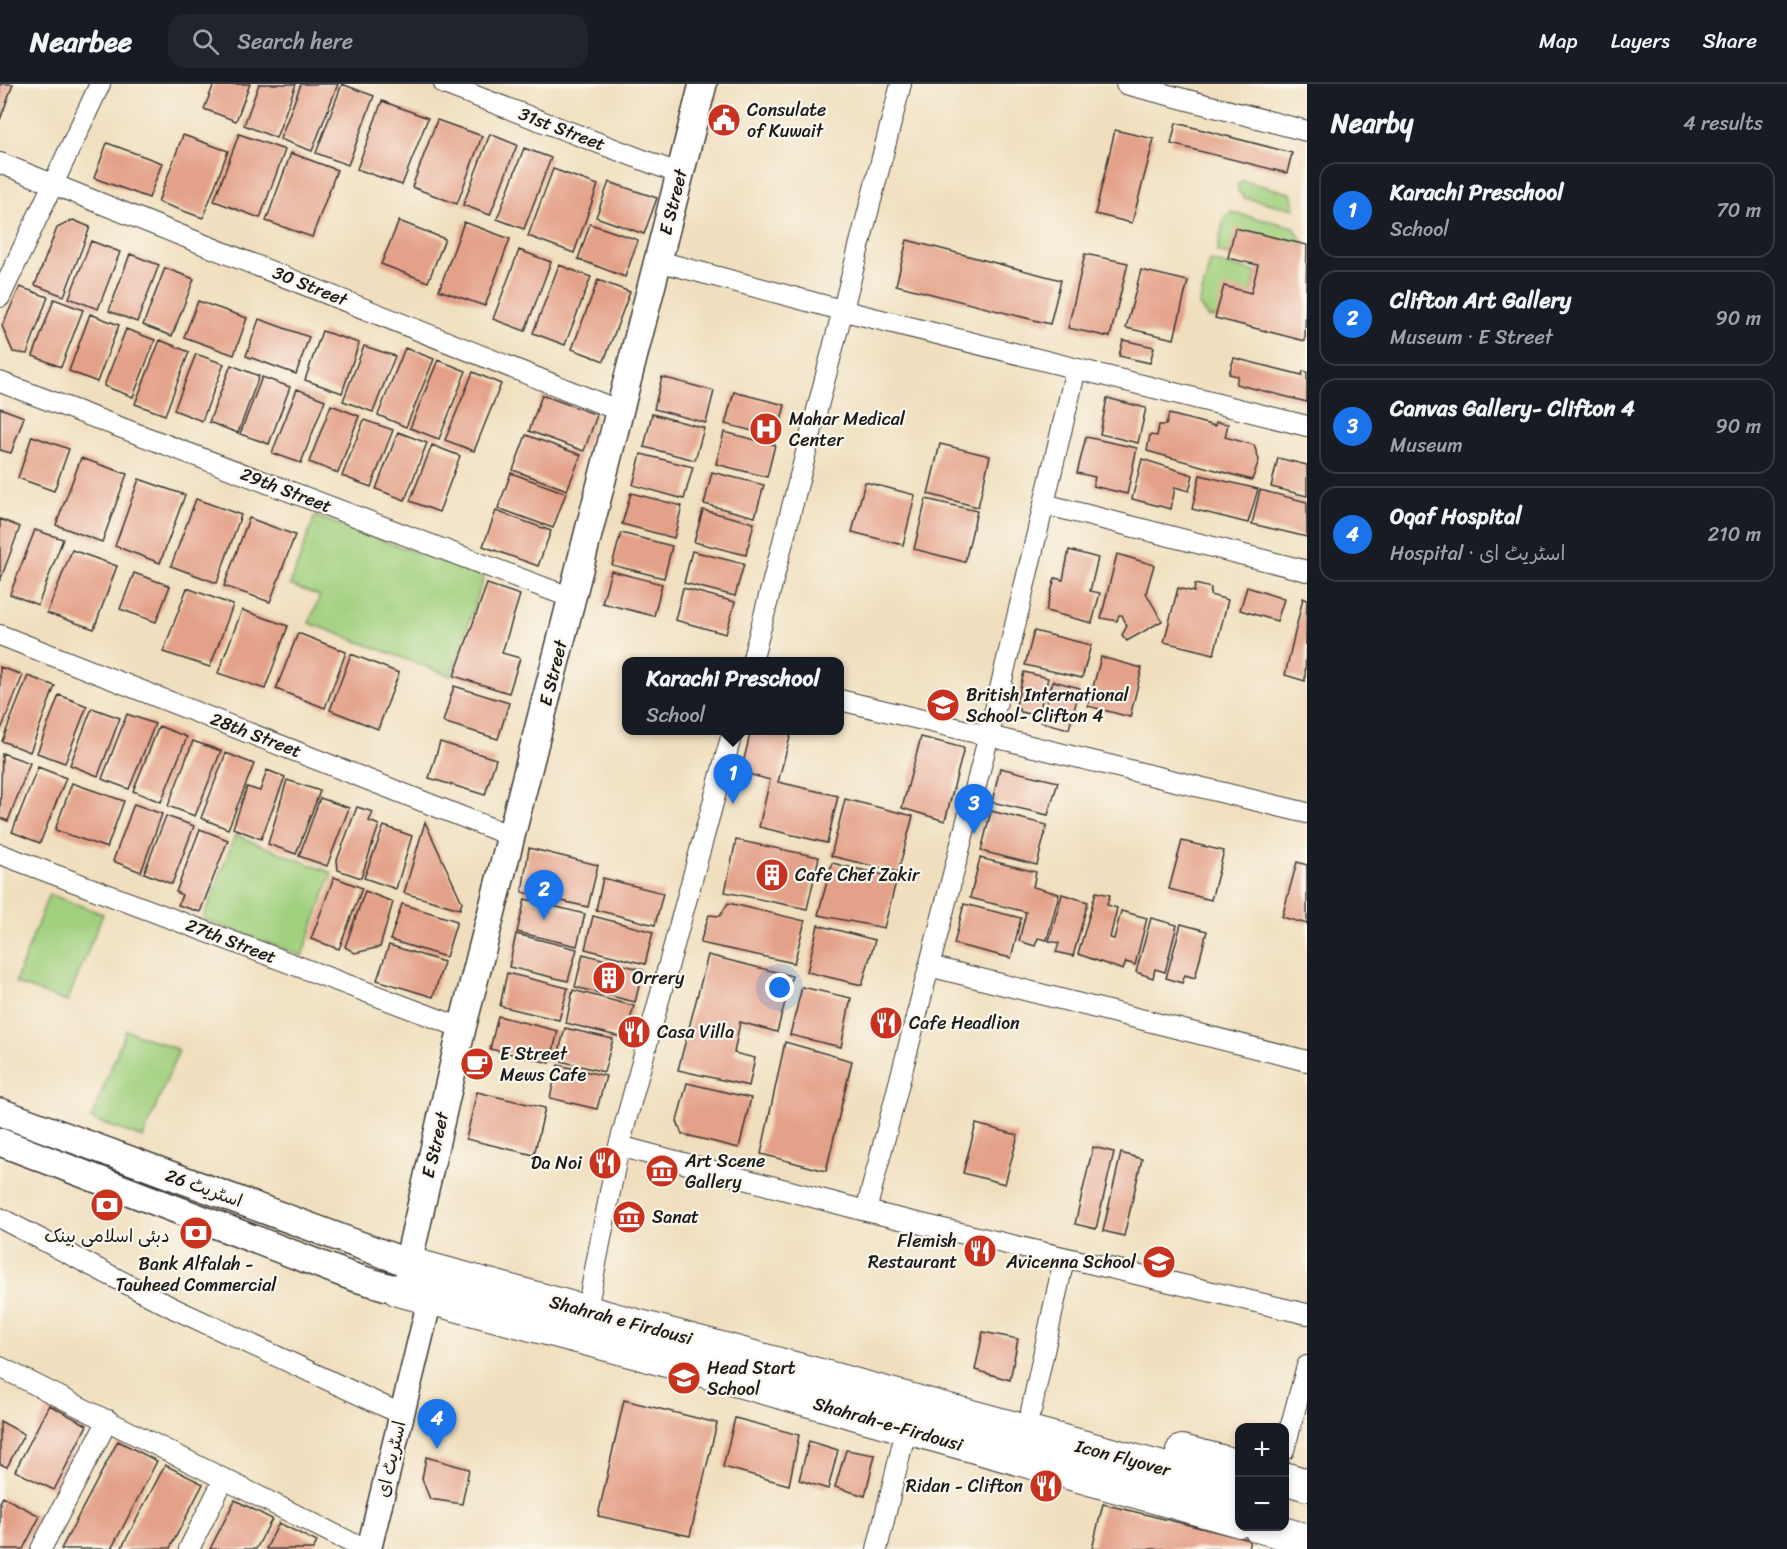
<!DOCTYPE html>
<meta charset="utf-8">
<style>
body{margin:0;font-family:Sriracha,"Playpen Sans Arabic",sans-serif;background:#20242c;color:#f1f3f6}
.controls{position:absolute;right:18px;bottom:18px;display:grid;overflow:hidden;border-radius:12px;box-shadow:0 3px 9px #0003}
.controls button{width:54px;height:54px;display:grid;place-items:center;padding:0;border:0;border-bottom:2px solid #363941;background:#171b24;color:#f1f3f6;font:30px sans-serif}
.you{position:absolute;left:780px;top:904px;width:21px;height:21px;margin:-15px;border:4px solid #fff;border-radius:50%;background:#1a73e8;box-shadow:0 0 0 9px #1a73e833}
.badge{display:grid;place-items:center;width:39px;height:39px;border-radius:50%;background:#1a73e8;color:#fff;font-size:20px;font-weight:700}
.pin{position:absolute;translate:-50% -50px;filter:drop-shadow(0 2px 3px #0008)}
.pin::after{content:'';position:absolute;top:32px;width:21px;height:18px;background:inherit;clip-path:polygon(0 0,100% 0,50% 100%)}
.popup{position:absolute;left:622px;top:573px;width:222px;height:78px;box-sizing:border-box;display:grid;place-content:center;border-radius:12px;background:#171b24;filter:drop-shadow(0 2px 4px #0005);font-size:20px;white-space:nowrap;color:#9ea1a6}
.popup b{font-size:22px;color:#f1f3f6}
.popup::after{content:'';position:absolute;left:50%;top:100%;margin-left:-12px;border:12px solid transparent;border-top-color:#171b24}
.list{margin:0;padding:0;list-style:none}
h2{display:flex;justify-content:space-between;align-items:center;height:78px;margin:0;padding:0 24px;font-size:26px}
h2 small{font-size:20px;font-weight:400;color:#9ea1a6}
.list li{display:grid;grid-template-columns:39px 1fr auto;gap:18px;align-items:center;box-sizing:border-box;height:96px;margin:0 12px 12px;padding:0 12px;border:2px solid #363941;border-radius:18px}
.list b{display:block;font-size:22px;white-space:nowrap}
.list p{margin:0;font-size:20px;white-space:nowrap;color:#9ea1a6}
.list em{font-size:20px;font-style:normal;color:#9ea1a6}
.icon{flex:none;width:33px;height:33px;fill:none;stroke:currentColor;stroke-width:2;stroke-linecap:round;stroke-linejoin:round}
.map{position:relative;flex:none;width:1307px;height:1465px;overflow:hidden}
header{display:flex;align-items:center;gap:36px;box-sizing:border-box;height:84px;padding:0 30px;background:#171b24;border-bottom:2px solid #363941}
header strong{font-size:28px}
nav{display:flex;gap:33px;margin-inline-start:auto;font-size:21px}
.search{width:420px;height:54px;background:#20242c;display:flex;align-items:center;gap:15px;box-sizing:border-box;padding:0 21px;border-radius:18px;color:#9ea1a6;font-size:22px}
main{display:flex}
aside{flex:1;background:#171b24}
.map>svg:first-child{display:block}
.green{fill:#a1d07e;stroke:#5e764d;stroke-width:1.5}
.building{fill:#e4a189}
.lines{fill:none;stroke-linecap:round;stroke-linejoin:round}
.minor-casing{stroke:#3c3934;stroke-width:22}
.tertiary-casing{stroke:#3c3934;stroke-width:27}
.secondary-casing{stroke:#3c3934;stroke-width:30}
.primary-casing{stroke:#3c3934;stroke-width:34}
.minor{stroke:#fff;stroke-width:20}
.tertiary{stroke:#fff;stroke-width:24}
.secondary{stroke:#fff;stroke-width:27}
.primary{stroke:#fff;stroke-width:32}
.labels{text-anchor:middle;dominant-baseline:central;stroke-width:4.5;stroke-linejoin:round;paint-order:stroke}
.poi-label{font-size:18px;fill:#1c1c1c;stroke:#fbf7ec;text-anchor:start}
.street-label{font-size:18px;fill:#1c1c1c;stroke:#fbf7ec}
</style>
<header>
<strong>Nearbee</strong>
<div class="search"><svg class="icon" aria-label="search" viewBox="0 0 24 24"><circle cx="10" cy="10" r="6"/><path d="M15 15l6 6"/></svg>Search here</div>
<nav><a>Map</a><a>Layers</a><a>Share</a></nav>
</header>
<main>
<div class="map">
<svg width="1307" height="1465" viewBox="0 0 1307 1465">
<rect width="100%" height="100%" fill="#fbf7ec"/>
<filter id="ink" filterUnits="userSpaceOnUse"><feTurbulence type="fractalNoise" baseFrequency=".0167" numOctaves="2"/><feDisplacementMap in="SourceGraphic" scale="12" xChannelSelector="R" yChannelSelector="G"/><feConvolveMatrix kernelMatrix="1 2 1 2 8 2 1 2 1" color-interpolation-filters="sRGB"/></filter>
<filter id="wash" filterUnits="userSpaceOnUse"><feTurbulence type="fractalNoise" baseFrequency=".008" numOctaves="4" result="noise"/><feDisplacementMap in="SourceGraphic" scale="24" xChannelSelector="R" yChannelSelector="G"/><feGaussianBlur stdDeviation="1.35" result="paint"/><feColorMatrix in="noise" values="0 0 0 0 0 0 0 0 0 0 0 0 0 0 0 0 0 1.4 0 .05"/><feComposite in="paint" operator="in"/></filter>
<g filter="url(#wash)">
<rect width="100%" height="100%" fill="#f0dfbe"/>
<path class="green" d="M1243 97 1291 109 1295 125 1245 114 1238 107V100Z
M1230 128 1294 143 1304 160 1229 171 1217 168 1224 134Z
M1210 177 1256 188 1251 209 1215 234 1207 233 1199 221Z
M315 432 484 493 451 592 309 539 320 512 290 501Z
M235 751 332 789 302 872 203 835Z
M49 810 103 830 67 918 15 899Z
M126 946 179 966 143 1054 91 1035Z"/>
<g id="blocks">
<path class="building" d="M0 0H13L0 36Z
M214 0H250L236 37 204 25Z
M259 0H296L276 54 244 41Z
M301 0H338L312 67 280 55Z
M342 0 374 12 348 81 316 69Z
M382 17 428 34 402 101 357 85Z
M437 36 482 52 457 120 412 103Z
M1176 39 1292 69 1287 89 1171 60Z
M1115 46 1154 55 1132 139 1095 130Z
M239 50 285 66 260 134 214 117Z
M490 50 517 61 490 131 463 121Z
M183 51 228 67 203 134 158 118Z
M107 59 162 79 149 114 94 94Z
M524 64 551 74 524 145 497 135Z
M291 69 337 86 312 153 266 137Z
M553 85 598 101 574 169 528 152Z
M609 98 657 114 644 150 596 133Z
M73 136 90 143 64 212 35 201 57 144Z
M399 137 445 155 428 198 381 180Z
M464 138 510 155 485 222 439 206Z
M590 140 638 156 625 193 578 175Z
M1235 144 1307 161 1305 257 1215 234 1224 202 1251 209 1258 181 1228 174Z
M907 156 1061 196 1050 240 896 201Z
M91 157 120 168 98 225 69 214Z
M519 166 551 178 525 247 493 235Z
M130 170 159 181 137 238 109 227Z
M1085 170 1128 179 1110 253 1068 244Z
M559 181 591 193 565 261 533 249Z
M165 184 194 195 172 252 143 241Z
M1141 186 1188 197 1174 255 1126 244Z
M598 196 630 208 604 277 572 265Z
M20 203 48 213 27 270 13 268 2 242Z
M54 215 83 226 61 283 33 272Z
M198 217 247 234 234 271 184 253Z
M90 230 119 241 97 298 69 287Z
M259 235 309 253 296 290 246 272Z
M126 245 155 256 133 313 104 302Z
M322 247 359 259 342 309 305 296Z
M160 256 189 268 165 331 135 320Z
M1123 256 1154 263 1150 279 1119 272Z
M364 262 395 272 373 328 343 317Z
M405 264 434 275 406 343 378 331Z
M196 270 224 280 202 337 174 326Z
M1234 274 1302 291 1303 287 1307 288V318L1236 300 1238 292 1229 290Z
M438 276 466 287 439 355 410 344Z
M231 281 259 292 238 349 209 338Z
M473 288 501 300 474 367 445 356Z
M262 293 290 303 269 360 240 350Z
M662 293 714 307 706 339 654 325Z
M297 305 325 316 301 379 272 369Z
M734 308 785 321 777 353 725 340Z
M542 311 597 331 584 367 529 347Z
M1107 314 1146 324 1138 359 1100 350Z
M331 321 359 332 338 389 309 378Z
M0 324 24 333 11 369 0 366Z
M652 330 704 344 695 376 644 363Z
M1169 330 1215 342 1216 338 1228 340 1225 353 1254 361 1259 376 1252 396 1147 367 1150 351 1157 352 1159 341H1166Z
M364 336 393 346 371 403 342 392Z
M398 348 427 359 405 416 376 405Z
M724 348 775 361 767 393 716 380Z
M526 351 581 371 567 406 513 386Z
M32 352 69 365 54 407 18 394Z
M1086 353 1137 364 1127 410 1093 402 1095 393 1077 389Z
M940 360 990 372 978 423 928 410Z
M432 361 460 372 439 428 410 417Z
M641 370 693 383 684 415 633 401Z
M81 374 127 390 102 458 56 441Z
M1278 374 1307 381V412L1271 403Z
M1142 375 1193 391 1189 407 1175 403 1171 425 1132 415Z
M712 388 764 401 755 433 704 420Z
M511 389 566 409 553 444 498 424Z
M1200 391 1258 405 1248 439 1192 425Z
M139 395 185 411 160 479 115 462Z
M865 398 915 411 903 461 852 448Z
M1260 406 1307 418V453L1252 440Z
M631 409 682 422 674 454 622 440Z
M196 415 241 431 217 499 171 482Z
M926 415 977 427 965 478 914 465Z
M703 426 754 439 746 471 694 458Z
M496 427 551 447 538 482 483 462Z
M249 434 295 451 270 518 224 502Z
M0 435 20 443 0 497Z
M35 446 63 455 38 521 10 510Z
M621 449 672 462 664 494 612 481Z
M72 466 117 482 94 545 47 529Z
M1069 466 1098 474 1090 507 1100 509 1092 539 1046 527 1055 494 1063 496Z
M692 467 744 480 735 512 684 499Z
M1117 470 1154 481 1146 509 1162 537 1127 557 1122 551 1127 542 1122 531H1119L1117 537 1101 534Z
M611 487 662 500 654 532 602 519Z
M134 489 170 502 156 538 120 525Z
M487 500 520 511 502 569 520 574 509 609 454 592Z
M1195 500 1211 504 1210 511 1228 516 1214 570 1164 558 1178 504 1194 508Z
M1247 503 1284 515 1277 537 1240 526Z
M187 504 233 521 210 583 163 568Z
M683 504 735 518 726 550 675 536Z
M1303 514 1307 516 1305 597 1285 591Z
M242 526 288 542 265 605 218 589Z
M1034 547 1091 561 1082 594 1025 581Z
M298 549 346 568 325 624 276 605Z
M351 570 399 589 378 645 330 626Z
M1101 573 1142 584 1130 633 1088 622Z
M0 583 23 591 0 648Z
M1024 588 1048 594 1038 632 1021 628 1016 621Z
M28 592 55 602 30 668 2 657Z
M1053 597 1080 604 1069 645 1041 638Z
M454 602 509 619 498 655 443 638Z
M59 611 87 622 65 679 37 669Z
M92 624 120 634 98 692 70 681Z
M127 630 155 640 129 705 102 695Z
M159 642 187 653 161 718 133 707Z
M751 646H792L778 698 838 712 827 759 759 743 770 696 741 688Z
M921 653 964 664 945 737 902 724Z
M193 657 221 667 195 732 168 722Z
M440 658 496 675 485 711 429 694Z
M2 669 30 679 8 737 0 734Z
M226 669 254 680 228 745 201 734Z
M38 683 66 694 40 759 12 748Z
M1000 684 1058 698 1048 731 992 718Z
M267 686 285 693 261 755 233 744 247 703 260 707Z
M287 696 320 707 296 770 268 760Z
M72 699 124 717 107 764 55 746Z
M320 714 349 724 327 782 299 772Z
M845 715 913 732 898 788 831 772Z
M134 720 162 730 141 788 113 777Z
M357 723 373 728 369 737 379 741 361 794 338 786 337 776Z
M991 727 1047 741 1037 781 981 767Z
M166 732 194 742 172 800 144 789Z
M425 738 462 818 460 825 404 809Z
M384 742 412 752 396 805 364 794Z
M200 745 228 756 200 828 178 821 182 811 176 808Z
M736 756 819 773 807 825 725 808Z
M1182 757 1224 767 1211 816 1169 805Z
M529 764 598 781 588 823 522 808Z
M980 774 1036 788 1033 803 1059 810 1047 856 1038 854 1035 862 1019 857 1026 828 970 814Z
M1297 778 1307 781V840L1282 833Z
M832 779 897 794 884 844 818 831Z
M334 793 362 804 339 865 311 855Z
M603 794 663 809 655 841 596 826Z
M365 807 393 818 380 863 355 869 345 863Z
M1096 808 1110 811 1107 821 1117 824 1110 854 1114 855 1121 827 1147 834 1135 881 1126 878 1123 886 1078 870Z
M1062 810 1088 818 1073 872 1056 868 1059 859 1049 857Z
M525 815 585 830 577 862 517 848Z
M728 819 805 837 794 879 700 859 709 831 720 832Z
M402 820 457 837 446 873 390 856Z
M964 820 1021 834 1011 874 954 860Z
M593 832 653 848 645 880 585 865Z
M1151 834 1177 841 1165 888 1155 885 1153 894 1136 888Z
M1181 840 1207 847 1195 894 1185 891 1182 899 1166 894Z
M818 841 875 856 862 901 807 888Z
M516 850 577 865 568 897 509 883Z
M389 861 444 878 433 913 377 896Z
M583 870 643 886 635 918 575 903Z
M708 871 792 892 777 948 740 938 734 969 755 974 749 1002 678 986Z
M507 889 568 904 559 936 500 922Z
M802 903 851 914 841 963 790 951Z
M573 906 634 922 625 954 566 939Z
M498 932 558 947 550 979 490 965Z
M565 944 613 955 604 988 557 976Z
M785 958 852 977 826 1087 761 1070Z
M558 981 606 992 597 1025 550 1014Z
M687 999 751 1014 739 1064 682 1050 677 1037Z
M477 1008 545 1024 534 1071 466 1055Z
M976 1040 1018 1051 1005 1100 963 1089Z
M1093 1063 1114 1068 1096 1145 1075 1140Z
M1121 1069 1142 1075 1124 1152 1103 1147Z
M983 1248 1018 1255 1010 1296 975 1286Z
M624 1316 717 1339 690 1452 598 1432Z
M49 1321 87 1341 54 1406 15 1387Z
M735 1334 799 1351 789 1401 723 1383Z
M0 1337 24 1350 7 1383 0 1380Z
M118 1357 157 1377 124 1441 111 1465H61Z
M809 1357 838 1366 828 1405 799 1396Z
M846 1366 875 1371 865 1412 835 1403Z
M426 1373 469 1385 462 1420 430 1415 422 1395Z
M165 1381 203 1400 170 1464 121 1465Z
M3 1413 40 1432 23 1465H0V1418Z
M235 1416 272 1435 256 1465H210Z
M1103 1420 1250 1456 1248 1465H1092Z
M279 1439 317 1458 313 1465H266Z"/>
</g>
</g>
<g filter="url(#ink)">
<use href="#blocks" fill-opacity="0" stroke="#3c3934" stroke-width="1.5"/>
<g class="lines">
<defs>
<path id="minor" d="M444 0 680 90
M1126 0 1307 47
M0 79 620 327
M658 177 845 227 1307 342
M0 213 100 0
M0 298 572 514
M1044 420 1307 487
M0 551 511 752
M752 578 901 0
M840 616 1307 729
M0 770 462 944
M929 882 1307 977
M619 1062 866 1127 1307 1230
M866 1127 989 651 1076 285
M0 1134 175 1225 401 1330
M587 1226 619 1062 733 646
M0 1283 364 1465
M1031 1327 1064 1175
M1284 1366 1307 1282
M41 1465 108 1336
M189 1465 224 1395
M877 1465 906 1346"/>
<path id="tertiary" d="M369 1465 430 1215"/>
<path id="secondary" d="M0 1028 408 1179 462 944 703 0
M0 1058 353 1193 398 1206"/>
<path id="primary" d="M408 1179 1240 1405
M398 1206 638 1269 1240 1437
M1182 1367 1240 1382
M1284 1394 1307 1401
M1258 1442 1307 1456"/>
</defs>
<use href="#minor" class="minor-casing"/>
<use href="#tertiary" class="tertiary-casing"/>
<use href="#secondary" class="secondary-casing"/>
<use href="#primary" class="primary-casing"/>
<use href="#minor" class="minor"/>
<use href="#tertiary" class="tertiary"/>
<use href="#secondary" class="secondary"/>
<use href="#primary" class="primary"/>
</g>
</g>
<defs>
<symbol id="civic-disc" viewBox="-11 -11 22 22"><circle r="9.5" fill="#c8321e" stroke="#fbf7ec"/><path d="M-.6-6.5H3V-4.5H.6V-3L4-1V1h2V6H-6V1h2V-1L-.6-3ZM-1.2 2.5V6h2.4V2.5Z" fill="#fff"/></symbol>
<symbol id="hospital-disc" viewBox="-11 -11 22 22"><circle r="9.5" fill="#c8321e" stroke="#fbf7ec"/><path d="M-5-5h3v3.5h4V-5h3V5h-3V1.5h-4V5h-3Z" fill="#fff"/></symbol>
<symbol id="school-disc" viewBox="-11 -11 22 22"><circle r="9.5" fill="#c8321e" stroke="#fbf7ec"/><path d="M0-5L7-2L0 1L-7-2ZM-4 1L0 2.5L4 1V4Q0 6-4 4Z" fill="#fff"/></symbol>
<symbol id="building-disc" viewBox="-11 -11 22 22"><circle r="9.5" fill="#c8321e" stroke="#fbf7ec"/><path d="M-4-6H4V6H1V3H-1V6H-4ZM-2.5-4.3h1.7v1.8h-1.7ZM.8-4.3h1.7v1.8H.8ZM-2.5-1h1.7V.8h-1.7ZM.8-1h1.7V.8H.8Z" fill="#fff"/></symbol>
<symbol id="restaurant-disc" viewBox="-11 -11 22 22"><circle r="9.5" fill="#c8321e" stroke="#fbf7ec"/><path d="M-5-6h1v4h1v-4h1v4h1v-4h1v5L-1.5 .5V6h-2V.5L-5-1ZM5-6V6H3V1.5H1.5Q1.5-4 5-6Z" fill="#fff"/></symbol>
<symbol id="cafe-disc" viewBox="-11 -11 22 22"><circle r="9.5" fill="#c8321e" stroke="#fbf7ec"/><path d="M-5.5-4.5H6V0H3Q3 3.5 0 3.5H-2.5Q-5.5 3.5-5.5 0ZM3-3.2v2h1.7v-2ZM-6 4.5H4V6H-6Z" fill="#fff"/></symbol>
<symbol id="museum-disc" viewBox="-11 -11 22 22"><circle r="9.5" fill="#c8321e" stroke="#fbf7ec"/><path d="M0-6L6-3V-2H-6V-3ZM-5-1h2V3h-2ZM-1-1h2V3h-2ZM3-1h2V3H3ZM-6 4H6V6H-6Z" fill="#fff"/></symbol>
<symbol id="bank-disc" viewBox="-11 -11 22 22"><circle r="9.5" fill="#c8321e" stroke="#fbf7ec"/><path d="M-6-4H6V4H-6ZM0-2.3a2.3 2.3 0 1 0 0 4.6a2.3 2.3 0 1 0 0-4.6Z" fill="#fff"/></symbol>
</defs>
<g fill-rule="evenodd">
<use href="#civic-disc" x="705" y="17" width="38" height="38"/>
<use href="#hospital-disc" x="747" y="326" width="38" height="38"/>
<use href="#school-disc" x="924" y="602" width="38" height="38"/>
<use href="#building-disc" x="753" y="772" width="38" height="38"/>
<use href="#building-disc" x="590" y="875" width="38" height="38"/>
<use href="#restaurant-disc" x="867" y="920" width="38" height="38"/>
<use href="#restaurant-disc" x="615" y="929" width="38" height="38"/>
<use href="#cafe-disc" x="458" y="961" width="38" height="38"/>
<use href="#restaurant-disc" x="586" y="1060" width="38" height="38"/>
<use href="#museum-disc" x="643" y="1068" width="38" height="38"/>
<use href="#bank-disc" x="88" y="1102" width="38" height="38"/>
<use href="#museum-disc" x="610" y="1114" width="38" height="38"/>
<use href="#bank-disc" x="177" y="1130" width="38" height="38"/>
<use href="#restaurant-disc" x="961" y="1148" width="38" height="38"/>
<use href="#school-disc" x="1140" y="1159" width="38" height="38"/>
<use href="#school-disc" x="665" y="1275" width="38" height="38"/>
<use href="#restaurant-disc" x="1027" y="1383" width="38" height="38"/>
</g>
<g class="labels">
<g class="poi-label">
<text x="747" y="26">Consulate<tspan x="747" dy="21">of Kuwait</tspan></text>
<text x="789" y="335">Mahar Medical<tspan x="789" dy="21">Center</tspan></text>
<text x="966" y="611">British International<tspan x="966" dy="21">School- Clifton 4</tspan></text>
<text x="795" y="791">Cafe Chef Zakir</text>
<text x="632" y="894">Orrery</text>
<text x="909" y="939">Cafe Headlion</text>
<text x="657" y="948">Casa Villa</text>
<text x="500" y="970">E Street<tspan x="500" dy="21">Mews Cafe</tspan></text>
<text x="685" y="1077">Art Scene<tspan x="685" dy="21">Gallery</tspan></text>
<text x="582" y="1079" text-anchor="end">Da Noi</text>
<text x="652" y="1133">Sanat</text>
<text x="107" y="1152" text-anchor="middle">دبئی اسلامی بینک</text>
<text x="957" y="1157" text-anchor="end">Flemish<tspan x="957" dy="21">Restaurant</tspan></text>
<text x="1136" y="1178" text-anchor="end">Avicenna School</text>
<text x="196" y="1180" text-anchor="middle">Bank Alfalah -<tspan x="196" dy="21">Tauheed Commercial</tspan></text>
<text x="707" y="1284">Head Start<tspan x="707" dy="21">School</tspan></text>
<text x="1023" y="1402" text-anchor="end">Ridan - Clifton</text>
</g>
<g class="street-label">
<text transform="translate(562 45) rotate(21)">31st Street</text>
<text transform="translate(673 118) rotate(-76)">E Street</text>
<text transform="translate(310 202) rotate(22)">30 Street</text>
<text transform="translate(286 406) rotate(21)">29th Street</text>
<text transform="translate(553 589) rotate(-76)">E Street</text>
<text transform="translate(256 651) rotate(21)">28th Street</text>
<text transform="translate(231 857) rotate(21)">27th Street</text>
<text transform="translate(435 1061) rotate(-77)">E Street</text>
<text transform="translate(204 1104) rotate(20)">اسٹریٹ 26</text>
<text transform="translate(621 1236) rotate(15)">Shahrah e Firdousi</text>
<text transform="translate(888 1340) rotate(16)">Shahrah-e-Firdousi</text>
<text transform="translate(1123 1374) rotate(15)">Icon Flyover</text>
<text transform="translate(391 1375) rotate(-77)">اسٹریٹ ای</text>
</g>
</g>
</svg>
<div class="controls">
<button>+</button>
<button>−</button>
</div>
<div class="you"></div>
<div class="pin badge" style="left:733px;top:720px">1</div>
<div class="popup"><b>Karachi Preschool</b>School</div>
<div class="pin badge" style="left:544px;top:836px">2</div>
<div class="pin badge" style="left:974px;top:750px">3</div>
<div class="pin badge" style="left:437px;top:1365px">4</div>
</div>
<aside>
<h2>Nearby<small>4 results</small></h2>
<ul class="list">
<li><span class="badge">1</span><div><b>Karachi Preschool</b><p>School</p></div><em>70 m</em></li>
<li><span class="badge">2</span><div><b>Clifton Art Gallery</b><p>Museum · E Street</p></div><em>90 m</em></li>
<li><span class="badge">3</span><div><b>Canvas Gallery- Clifton 4</b><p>Museum</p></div><em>90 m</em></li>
<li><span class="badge">4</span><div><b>Oqaf Hospital</b><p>Hospital · اسٹریٹ ای</p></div><em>210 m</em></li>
</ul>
</aside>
</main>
